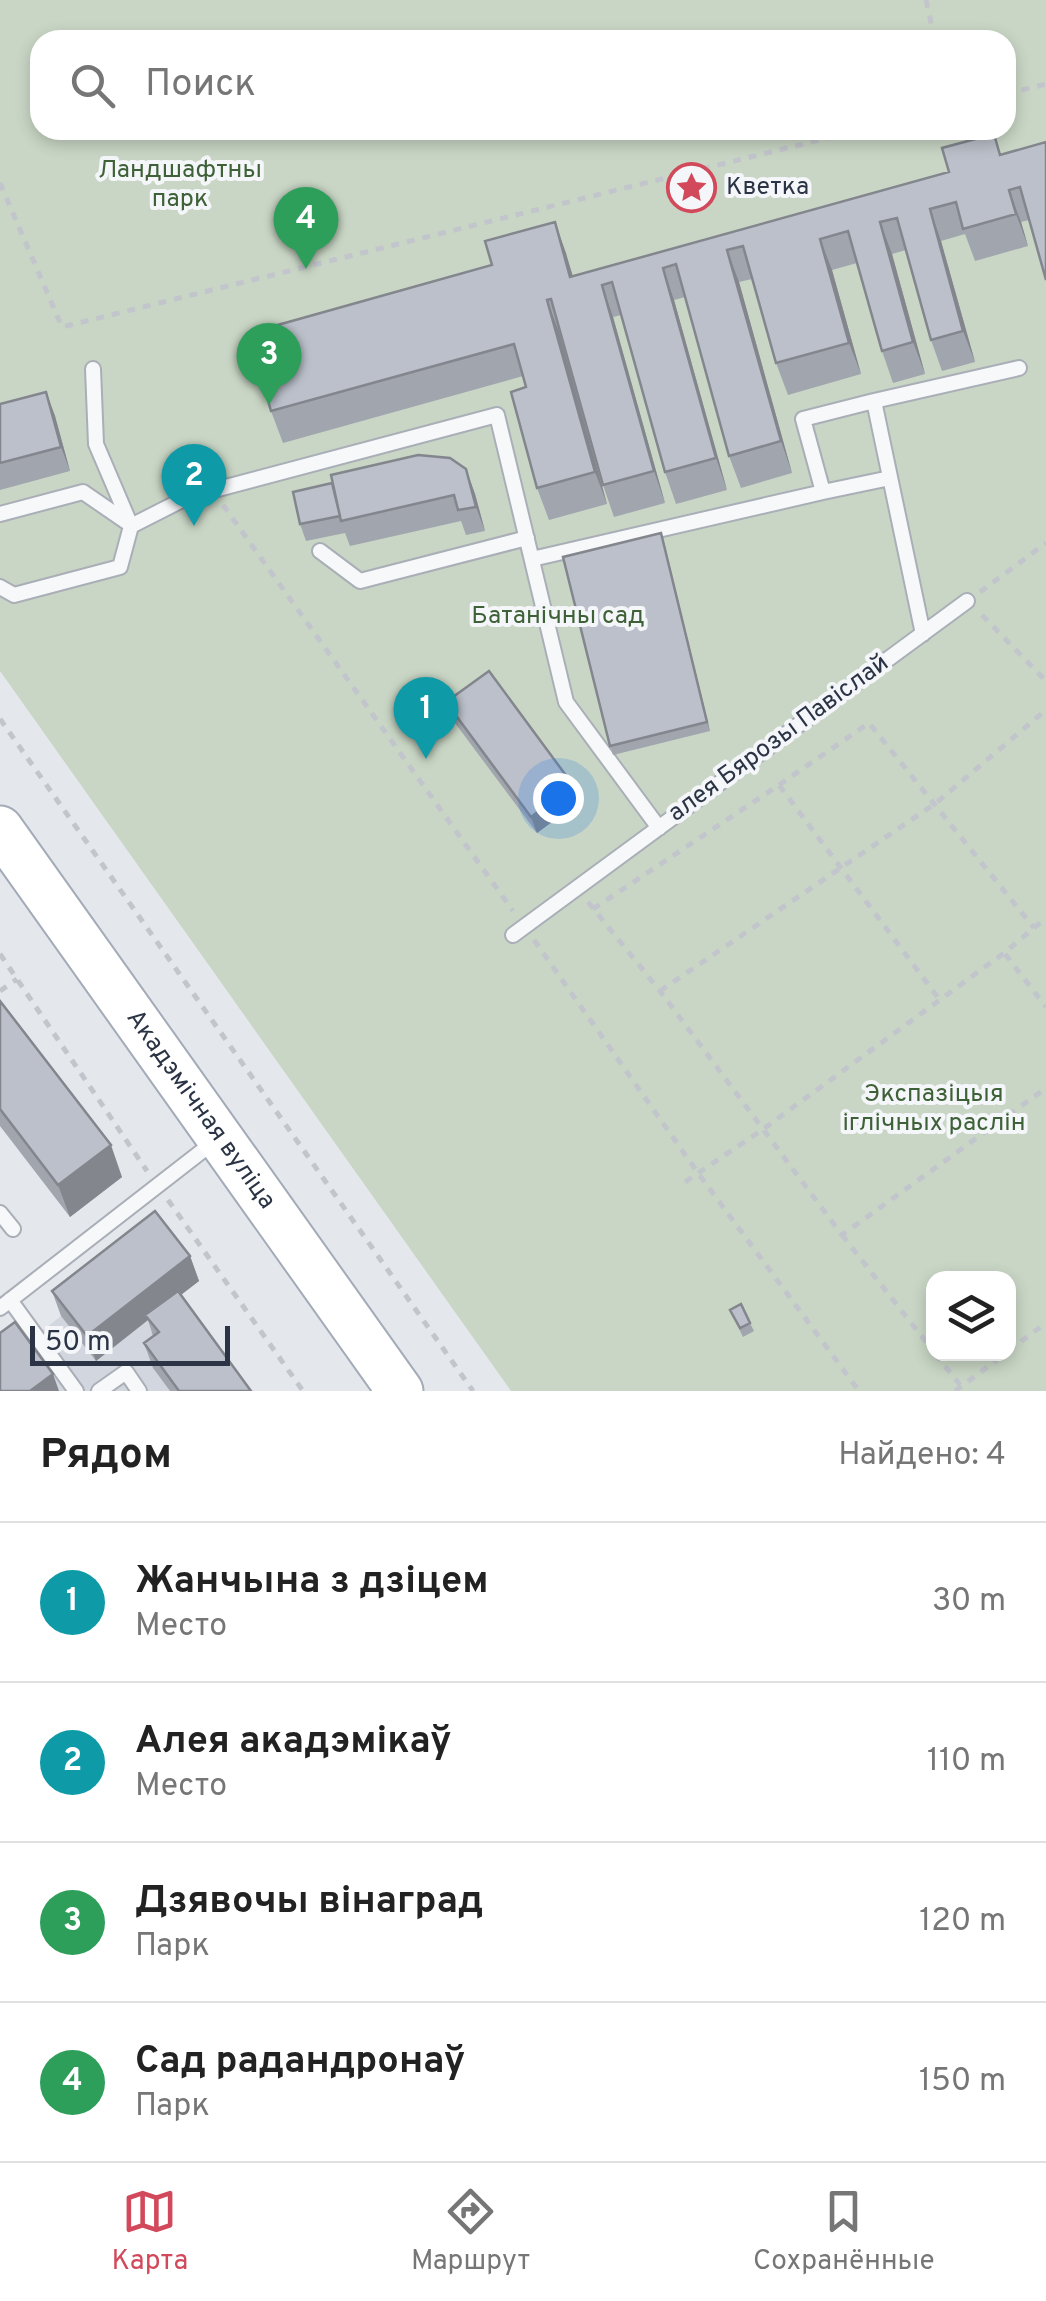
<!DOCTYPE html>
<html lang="ru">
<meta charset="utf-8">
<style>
body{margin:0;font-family:Overpass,sans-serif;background:#f2f2f2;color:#222}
.controls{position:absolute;right:30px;bottom:30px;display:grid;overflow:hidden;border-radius:20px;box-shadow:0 5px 15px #0003}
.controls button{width:90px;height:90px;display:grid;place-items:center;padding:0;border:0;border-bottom:2px solid #e0e0e0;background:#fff;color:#222;font:50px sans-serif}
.scale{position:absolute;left:30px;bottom:25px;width:200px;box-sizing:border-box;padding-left:10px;border:5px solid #2b3445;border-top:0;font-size:28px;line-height:35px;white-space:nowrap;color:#2b3445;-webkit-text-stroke:8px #f4f6f9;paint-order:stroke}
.you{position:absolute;left:558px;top:798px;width:35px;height:35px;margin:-25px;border:8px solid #fff;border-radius:50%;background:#1a73e8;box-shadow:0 0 0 15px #1a73e833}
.badge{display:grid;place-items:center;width:65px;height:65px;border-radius:50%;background:#d1495b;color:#fff;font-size:32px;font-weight:700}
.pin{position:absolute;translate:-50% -82px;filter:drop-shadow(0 2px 5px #0008)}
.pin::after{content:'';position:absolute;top:52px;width:35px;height:30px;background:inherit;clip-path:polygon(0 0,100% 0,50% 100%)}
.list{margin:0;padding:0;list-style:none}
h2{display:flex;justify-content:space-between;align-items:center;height:130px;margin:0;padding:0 40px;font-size:42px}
h2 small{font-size:32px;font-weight:400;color:#767676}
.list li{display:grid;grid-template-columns:65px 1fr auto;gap:30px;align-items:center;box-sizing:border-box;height:160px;padding:0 40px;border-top:2px solid #e0e0e0}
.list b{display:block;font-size:38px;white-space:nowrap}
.list p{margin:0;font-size:32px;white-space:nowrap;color:#767676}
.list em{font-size:32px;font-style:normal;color:#767676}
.icon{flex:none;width:55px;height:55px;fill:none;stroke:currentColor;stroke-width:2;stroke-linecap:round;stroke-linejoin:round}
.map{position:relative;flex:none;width:1046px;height:1391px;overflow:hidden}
.search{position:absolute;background:#fff;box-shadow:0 5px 15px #0003;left:30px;right:30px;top:30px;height:110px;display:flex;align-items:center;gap:25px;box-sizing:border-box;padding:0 35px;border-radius:30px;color:#767676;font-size:38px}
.sheet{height:770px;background:#fff}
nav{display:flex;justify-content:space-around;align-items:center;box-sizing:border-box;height:140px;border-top:2px solid #e0e0e0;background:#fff;font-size:28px;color:#767676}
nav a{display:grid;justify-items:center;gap:5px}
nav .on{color:#d1495b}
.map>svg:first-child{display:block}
.built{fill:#d2d6de}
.green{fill:#c9d6c5;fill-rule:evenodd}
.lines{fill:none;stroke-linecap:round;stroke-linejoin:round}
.lane-casing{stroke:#a9aeb7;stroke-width:18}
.primary-casing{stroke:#a3abb8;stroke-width:49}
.path{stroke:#c2c5cb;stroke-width:5;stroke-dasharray:8 8;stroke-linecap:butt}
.lane{stroke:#f7f8fa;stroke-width:14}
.primary{stroke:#fff;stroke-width:45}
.wall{fill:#a1a5ae}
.shaded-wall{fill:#83868d}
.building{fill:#bbc0ca;stroke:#83868d;stroke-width:2.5}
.labels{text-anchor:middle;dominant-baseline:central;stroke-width:8;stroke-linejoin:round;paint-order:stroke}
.park-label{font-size:25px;fill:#3f6138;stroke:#f4f6f9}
.poi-label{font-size:25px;fill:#2b3445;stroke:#f4f6f9;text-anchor:start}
.street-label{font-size:25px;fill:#2b3445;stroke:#f4f6f9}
</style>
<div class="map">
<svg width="1046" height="1391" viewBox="0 0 1046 1391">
<rect width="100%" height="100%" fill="#e4e7ec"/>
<path class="built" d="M176 1299 242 1391H0V1364L61 1316 96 1360Z"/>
<path class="green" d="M0 0H1046V1391H511L0 671ZM40 40H1006V130H40ZM934 1278H1008V1354H934Z"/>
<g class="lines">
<defs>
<path id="lane" d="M874 401 1019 368
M823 492 890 478
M0 514 83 492 131 525
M131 526 188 497 497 415 566 702 659 828
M320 551 360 581 527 538
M532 559 823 492 803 419 874 401 923 634
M0 587 14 595 120 567 131 526 96 444 93 369
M513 935 967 601
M0 1213 13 1229
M10 1300 76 1391
M0 1308 215 1141
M99 1391 126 1372 139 1391"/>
<g id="primary">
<path id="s1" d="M0 829 400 1391"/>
</g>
</defs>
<use href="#lane" class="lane-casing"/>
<use href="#primary" class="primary-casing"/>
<path class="path" d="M926 0 935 40
M1006 94 1046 84
M0 183 62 327 860 130
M223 505 513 911
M980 592 1046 543
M982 615 1046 681
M0 719 473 1391
M779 785 869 723 1034 928
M588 902 660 991 842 1235 1046 1088
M593 909 779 785 939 999
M534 940 698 1173 859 1391
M0 954 147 1171
M1005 954 1046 1007
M0 991 17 979
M660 991 936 803 1046 710
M685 1182 762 1130 1004 953 1046 918
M168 1200 303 1391
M842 1235 934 1352
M1008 1351 1046 1323
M935 1354 961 1386
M955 1391 1005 1354"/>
<use href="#lane" class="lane"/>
<use href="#primary" class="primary"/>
</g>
<path class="wall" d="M1046 142 1029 220 1021 222 1028 246 975 261 965 234 941 241 975 362 942 371 931 340 906 250 892 254 925 374 893 383 882 351 857 263 832 270 861 374 788 395 776 363 752 279 739 282 792 473 741 488 729 456 685 297 674 300 727 490 676 504 665 472 621 315 613 317 665 503 614 517 603 485 560 332 607 504 549 520 537 488 526 387 523 376 283 443 271 411 492 265 555 222 573 276 949 172Z
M46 392 55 416 70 471 0 490V404Z
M466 469 475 494 485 531 466 535 461 521 350 546 345 533 306 541 300 524Z
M661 533 710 731 613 755 610 746Z
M446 702 573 785 579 802 537 833 452 719Z
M0 1001 122 1177 70 1217 0 1126Z
M190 1256 199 1281 181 1295 251 1391H170L153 1368 144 1343 153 1336 148 1320 96 1361 61 1316 52 1291Z
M730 1310 750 1323 754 1331 743 1337Z"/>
<path class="shaded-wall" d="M1009 190 1021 222 1028 246 1016 214Z
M930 209 941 241 975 362 963 331Z
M555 222 566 253 582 309 570 277Z
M880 222 892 254 925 374 913 342Z
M820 239 832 270 861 374 849 343Z
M727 250 739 282 792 473 781 441Z
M663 268 674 300 727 490 716 458Z
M602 285 613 317 665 503 654 471Z
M547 300 559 332 607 504 595 472Z
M46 392 55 416 70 471 61 447Z
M466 469 475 494 485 531 476 507Z
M661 533 664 542 710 731 707 722Z
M573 785 579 802 537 833 531 817Z
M111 1145 122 1177 70 1217 58 1185Z
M190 1256 199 1281 149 1319 145 1315 148 1320 96 1361 87 1336Z
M53 1374 59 1391H30Z"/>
<path class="building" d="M994 134 1000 155 1046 142V280L1020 187 1009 190 1016 214 963 229 956 202 930 209 963 331 931 340 897 218 880 222 913 342 882 351 848 231 820 239 849 343 776 363 743 246 727 250 781 441 729 456 676 264 663 268 716 458 665 472 612 282 602 285 654 471 603 485 551 299 547 300 595 472 537 488 511 392 526 387 514 344 271 411 249 333 492 265 485 241 555 222 570 277 949 172 942 148Z
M46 392 61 447 0 463V404Z
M418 455 450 458 466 469 476 507 458 510 454 495 341 521 331 475Z
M332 483 340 516 300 524 293 492Z
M661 533 707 722 610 746 563 557Z
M489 671 573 785 531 817 446 702Z
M0 1001 111 1145 58 1185 0 1109Z
M155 1211 190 1256 87 1336 52 1291Z
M178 1291 251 1391H179L144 1343 159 1332 145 1315Z
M741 1304 750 1323 740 1328 730 1310Z
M15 1322 53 1374 30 1391H0V1333Z"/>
<defs>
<symbol id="sight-ring" viewBox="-11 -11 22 22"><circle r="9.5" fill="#f4f6f9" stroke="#d1495b" stroke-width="1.5"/><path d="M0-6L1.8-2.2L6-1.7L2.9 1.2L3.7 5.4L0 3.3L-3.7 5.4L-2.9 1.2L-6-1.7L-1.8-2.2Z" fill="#d1495b"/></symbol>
</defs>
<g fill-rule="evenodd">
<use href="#sight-ring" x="664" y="160" width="55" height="55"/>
</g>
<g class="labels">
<g class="park-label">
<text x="180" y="171">Ландшафтны<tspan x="180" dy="29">парк</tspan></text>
<text x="558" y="617">Батанічны сад</text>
<text x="934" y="1095">Экспазіцыя<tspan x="934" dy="29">іглічных раслін</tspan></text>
</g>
<g class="poi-label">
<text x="726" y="188">Кветка</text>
</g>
<g class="street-label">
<text transform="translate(779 739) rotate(-36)">алея Бярозы Павіслай</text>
<text stroke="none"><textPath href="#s1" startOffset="345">Акадэмічная вуліца</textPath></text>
</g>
</g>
</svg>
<div class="controls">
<button><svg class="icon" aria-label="layers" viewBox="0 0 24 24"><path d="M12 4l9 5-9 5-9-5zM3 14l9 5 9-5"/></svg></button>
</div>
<div class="scale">50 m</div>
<div class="you"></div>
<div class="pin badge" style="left:426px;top:759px;background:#0f9aa8">1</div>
<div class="pin badge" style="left:194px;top:526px;background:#0f9aa8">2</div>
<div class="pin badge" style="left:269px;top:405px;background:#2e9e5b">3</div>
<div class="pin badge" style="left:306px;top:269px;background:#2e9e5b">4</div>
<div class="search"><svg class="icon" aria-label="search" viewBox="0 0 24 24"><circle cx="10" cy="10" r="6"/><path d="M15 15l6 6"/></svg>Поиск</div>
</div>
<section class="sheet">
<h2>Рядом<small>Найдено: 4</small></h2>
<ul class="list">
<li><span class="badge" style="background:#0f9aa8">1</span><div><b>Жанчына з дзіцем</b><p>Место</p></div><em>30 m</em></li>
<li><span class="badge" style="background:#0f9aa8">2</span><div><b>Алея акадэмікаў</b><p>Место</p></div><em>110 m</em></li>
<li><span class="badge" style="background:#2e9e5b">3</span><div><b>Дзявочы вінаград</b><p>Парк</p></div><em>120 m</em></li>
<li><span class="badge" style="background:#2e9e5b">4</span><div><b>Сад радандронаў</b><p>Парк</p></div><em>150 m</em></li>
</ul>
</section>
<nav>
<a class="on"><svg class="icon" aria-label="map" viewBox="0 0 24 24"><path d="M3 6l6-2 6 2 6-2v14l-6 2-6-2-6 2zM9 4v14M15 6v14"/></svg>Карта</a>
<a><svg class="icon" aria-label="directions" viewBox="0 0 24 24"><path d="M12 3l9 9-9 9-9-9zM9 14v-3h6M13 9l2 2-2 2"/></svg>Маршрут</a>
<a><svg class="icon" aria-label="saved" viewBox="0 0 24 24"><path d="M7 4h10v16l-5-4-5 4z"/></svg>Сохранённые</a>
</nav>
